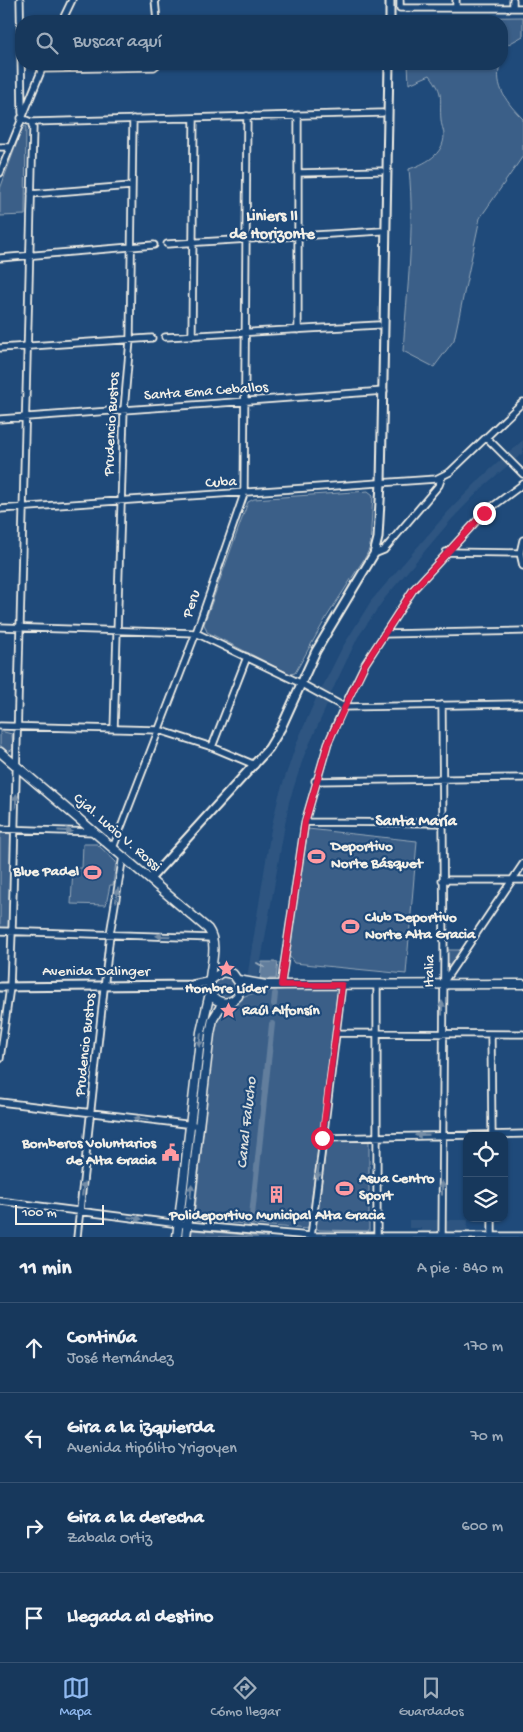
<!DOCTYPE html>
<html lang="es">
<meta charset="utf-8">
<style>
body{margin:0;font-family:"Gochi Hand",sans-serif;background:#244365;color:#f1f3f6}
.controls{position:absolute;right:15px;bottom:15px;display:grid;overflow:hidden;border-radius:10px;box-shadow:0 1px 4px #0004}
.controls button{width:45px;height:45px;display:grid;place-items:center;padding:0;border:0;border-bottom:1px solid #365272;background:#17385c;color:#f1f3f6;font:25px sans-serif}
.scale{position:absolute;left:15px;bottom:12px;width:89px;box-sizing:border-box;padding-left:5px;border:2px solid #f4f1e8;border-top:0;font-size:14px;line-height:18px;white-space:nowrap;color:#f4f1e8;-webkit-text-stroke:4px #1f4a7a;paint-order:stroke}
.stop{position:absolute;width:15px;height:15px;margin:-11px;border:4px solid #e11d48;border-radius:50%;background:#fff}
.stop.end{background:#e11d48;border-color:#fff;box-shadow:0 1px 5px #0008}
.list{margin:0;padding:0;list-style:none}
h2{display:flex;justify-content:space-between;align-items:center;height:65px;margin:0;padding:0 20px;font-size:21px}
h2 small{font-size:16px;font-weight:400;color:#9eacbb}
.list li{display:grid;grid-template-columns:32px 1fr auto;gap:15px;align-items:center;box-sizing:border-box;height:90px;padding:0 20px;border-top:1px solid #365272}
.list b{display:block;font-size:19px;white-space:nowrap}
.list p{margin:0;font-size:16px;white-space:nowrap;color:#9eacbb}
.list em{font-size:16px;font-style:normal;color:#9eacbb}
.icon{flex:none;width:28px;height:28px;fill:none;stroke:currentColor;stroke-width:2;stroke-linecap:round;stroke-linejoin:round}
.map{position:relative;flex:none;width:523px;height:1237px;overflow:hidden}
.search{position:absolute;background:#17385c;box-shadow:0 1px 4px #0004;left:15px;right:15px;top:15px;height:55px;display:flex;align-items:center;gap:12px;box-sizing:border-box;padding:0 18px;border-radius:20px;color:#9eacbb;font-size:19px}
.sheet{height:425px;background:#17385c}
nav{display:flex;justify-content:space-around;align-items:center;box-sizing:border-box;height:70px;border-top:1px solid #365272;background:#17385c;font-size:14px;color:#9eacbb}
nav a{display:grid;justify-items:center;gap:2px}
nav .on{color:#90b9f0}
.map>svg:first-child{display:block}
.built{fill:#2d5581}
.green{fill:#3a5f88;stroke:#97a8b8}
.water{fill:#627e9d;stroke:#9cacbb}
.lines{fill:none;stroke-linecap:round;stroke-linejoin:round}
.stream{stroke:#9cacbb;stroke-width:2}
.canal{stroke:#627e9d;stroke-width:6}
.minor-casing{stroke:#f4f1e8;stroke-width:9}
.tertiary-casing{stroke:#f4f1e8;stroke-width:11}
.secondary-casing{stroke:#f4f1e8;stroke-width:11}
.minor{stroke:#1f4a7a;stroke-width:5.5}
.tertiary{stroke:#1f4a7a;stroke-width:7}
.secondary{stroke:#1f4a7a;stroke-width:8}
.oneway{fill:#748da6}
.route{stroke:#e11d48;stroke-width:6}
.labels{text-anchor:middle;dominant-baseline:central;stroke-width:4.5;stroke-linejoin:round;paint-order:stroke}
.street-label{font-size:15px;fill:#f4f1e8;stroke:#1f4a7a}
.poi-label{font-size:15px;font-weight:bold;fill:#f4f1e8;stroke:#1f4a7a;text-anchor:start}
.neighbourhood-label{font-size:16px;font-weight:bold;fill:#f4f1e8;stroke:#1f4a7a}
.water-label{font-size:16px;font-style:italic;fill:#dee0dd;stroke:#1f4a7a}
</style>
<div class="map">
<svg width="523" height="1237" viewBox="0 0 523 1237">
<rect width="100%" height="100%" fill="#1f4a7a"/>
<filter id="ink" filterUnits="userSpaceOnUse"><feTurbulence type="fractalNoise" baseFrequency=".02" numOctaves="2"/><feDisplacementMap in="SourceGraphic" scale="10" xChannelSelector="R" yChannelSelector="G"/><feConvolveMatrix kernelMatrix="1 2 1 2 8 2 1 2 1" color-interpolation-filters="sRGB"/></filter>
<g filter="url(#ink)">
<path class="built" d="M523 440V453L486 484 452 519 385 598 358 637 330 695 321 690 342 648 371 601 446 514 482 477Z
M317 696 328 703 304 756 289 802 258 978H247L271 829 279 795 297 742Z
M409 1220H468L467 1236 422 1237 421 1228H409Z"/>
<path class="green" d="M523 17V36L505 46 502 58V21H435V18Z
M408 64H500C494 87 507 103 523 119V156L480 218 454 340 434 367 403 351C407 291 415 229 409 169 424 164 444 155 444 135 444 130 441 125 441 120 439 97 445 95 430 75L409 84Z
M23 126 26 127 25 215 0 216V189Z
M368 491 373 495 370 547 366 556 326 618 295 673 290 674 207 632 204 624 248 502 254 499Z
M0 731 12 734 13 749 8 752 0 745Z
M308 829 417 841 406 974 294 963 288 954Z
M0 833 12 834 8 929H0Z
M83 844H97L116 862 113 885H110L106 905 71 904 73 868H82Z
M444 950H465L443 980Z
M227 974 237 981 236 994 226 1001 213 995 211 984 218 975Z
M338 989 308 1229 194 1220 213 1037C216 1028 217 1015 224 1008 248 984 306 990 338 989Z
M212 1002 217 1004C196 1030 206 1090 194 1120L205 1032Z
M327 1139H369V1231L319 1230 316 1228Z
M192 1230 268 1237H191Z"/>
<path class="water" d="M262 962H278L276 979H260Z"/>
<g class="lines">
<path class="stream" d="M257 963 264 967"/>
<path class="canal" d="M274 1004 275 994
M251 1225 272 1024"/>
<defs>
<path id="minor" d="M20 0 22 113
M155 0 157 21
M400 0V8H523
M456 8V0
M513 8V0
M62 21 72 0
M41 69 154 67 158 64
M21 118 31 122 382 113
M0 147H10
M0 173 44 64
M298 173 381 171
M31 194 131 186
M167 244 381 231
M0 258 154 245
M298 330V115
M192 336 194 118
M165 337 378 325
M0 348 152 338
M0 419 384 391
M487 438 523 474
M0 509 436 479 450 472 523 402
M523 540 520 553 523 566
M446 552 520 553
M374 554 384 550 439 485 442 477
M0 627 196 633 300 683 344 707 523 704
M384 634 523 631
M442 705 444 959 442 1237
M0 726 159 730 212 747 255 765
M114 729 124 410 130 340 133 119
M212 747 247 657
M315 781 523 778
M305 822 441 823
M0 829 95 832
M113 848 196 633 244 494 247 116
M442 880H523
M0 931 212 938
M443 983 523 864
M281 985 305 822 328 743 344 707 365 664 413 590 484 513 523 484
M336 1033 523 1034
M491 1035 492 1136
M0 1059 10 987 12 932 33 128 31 122
M0 1102 194 1125
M322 1138 523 1134
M0 1201 187 1225 311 1236H523
M492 1236V1218
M77 1237 110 934 123 856
M311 1237 342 985
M377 1237V985"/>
<path id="tertiary" d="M390 21V0
M150 879 269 748 281 728 316 651 374 554 378 538 381 483 389 64
M0 987 192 985 211 981"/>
<path id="secondary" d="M0 752 208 929C221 947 206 976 210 993 217 1004 229 1006 238 996L240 984 233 974 222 972 212 979
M238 980 266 985 523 984
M177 1237 201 1032 210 993
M186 1237 210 1034 213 1019 223 1003"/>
</defs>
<use href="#minor" class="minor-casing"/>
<use href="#tertiary" class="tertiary-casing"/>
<use href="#secondary" class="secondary-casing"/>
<use href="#minor" class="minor"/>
<use href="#tertiary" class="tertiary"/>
<use href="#secondary" class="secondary"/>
</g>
<defs><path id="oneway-solid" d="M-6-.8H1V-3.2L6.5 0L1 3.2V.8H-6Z" transform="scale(1.25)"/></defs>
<g class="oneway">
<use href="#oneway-solid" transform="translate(16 801) rotate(-87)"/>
<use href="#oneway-solid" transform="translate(65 831) rotate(3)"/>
<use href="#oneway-solid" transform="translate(117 895) rotate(-81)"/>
<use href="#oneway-solid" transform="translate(163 936) rotate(-178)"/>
<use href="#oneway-solid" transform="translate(442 1008) rotate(-90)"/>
<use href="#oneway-solid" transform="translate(200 1040) rotate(97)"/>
<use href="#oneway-solid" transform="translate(141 1119) rotate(-173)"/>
<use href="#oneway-solid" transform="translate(422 1135) rotate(179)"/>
<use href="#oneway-solid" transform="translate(318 1172) rotate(97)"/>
<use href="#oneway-solid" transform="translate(442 1188) rotate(-90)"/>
<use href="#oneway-solid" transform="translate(83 1189) rotate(-83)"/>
<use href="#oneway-solid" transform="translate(191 1191) rotate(-84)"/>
<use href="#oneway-solid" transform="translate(135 1218) rotate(8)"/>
</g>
</g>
<g class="lines" filter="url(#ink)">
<path class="route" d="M322 1138 342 985H281L305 822 328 743 365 664 413 590 484 513"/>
</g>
<defs>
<symbol id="stadium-bare" viewBox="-9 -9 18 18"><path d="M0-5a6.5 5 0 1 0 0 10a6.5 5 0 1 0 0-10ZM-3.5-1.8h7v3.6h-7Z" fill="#ff9aa2" stroke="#1f4a7a" stroke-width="2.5" paint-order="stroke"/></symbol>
<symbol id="sight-bare" viewBox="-9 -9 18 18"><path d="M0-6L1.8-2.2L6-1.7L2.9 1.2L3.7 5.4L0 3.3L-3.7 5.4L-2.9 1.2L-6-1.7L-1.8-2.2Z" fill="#ff9aa2" stroke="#1f4a7a" stroke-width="2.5" paint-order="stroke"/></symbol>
<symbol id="civic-bare" viewBox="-9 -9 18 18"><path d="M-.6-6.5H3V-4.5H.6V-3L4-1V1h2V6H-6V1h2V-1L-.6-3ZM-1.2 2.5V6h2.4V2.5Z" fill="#ff9aa2" stroke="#1f4a7a" stroke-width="2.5" paint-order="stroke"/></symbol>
<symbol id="building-bare" viewBox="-9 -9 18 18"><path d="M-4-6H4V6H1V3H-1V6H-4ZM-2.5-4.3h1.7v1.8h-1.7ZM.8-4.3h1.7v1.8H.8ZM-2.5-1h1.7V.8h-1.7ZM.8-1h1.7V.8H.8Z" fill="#ff9aa2" stroke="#1f4a7a" stroke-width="2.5" paint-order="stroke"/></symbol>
</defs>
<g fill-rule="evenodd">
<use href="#stadium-bare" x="304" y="844" width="25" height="25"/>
<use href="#stadium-bare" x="80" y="860" width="25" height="25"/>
<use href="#stadium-bare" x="338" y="914" width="25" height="25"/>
<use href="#sight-bare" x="214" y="956" width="25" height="25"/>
<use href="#sight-bare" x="216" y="998" width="25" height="25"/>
<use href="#civic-bare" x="158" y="1140" width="25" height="25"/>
<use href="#stadium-bare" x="332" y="1176" width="25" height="25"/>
<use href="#building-bare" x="264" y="1182" width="25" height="25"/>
</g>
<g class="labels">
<g class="street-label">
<text transform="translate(206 392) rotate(-4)">Santa Ema Ceballos</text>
<text transform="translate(112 424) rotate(-87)">Prudencio Bustos</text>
<text transform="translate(221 483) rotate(-3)">Cuba</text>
<text transform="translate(192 604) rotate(-71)">Peru</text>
<text transform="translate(117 833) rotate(41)">Cjal. Lucio V. Rossi</text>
<text transform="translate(430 971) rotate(-89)">Italia</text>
<text x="96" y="972">Avenida Dalinger</text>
<text transform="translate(86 1045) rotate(-84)">Prudencio Bustos</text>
</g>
<g class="poi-label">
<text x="331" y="847">Deportivo<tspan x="331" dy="17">Norte Básquet</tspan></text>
<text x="79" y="872" text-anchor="end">Blue Padel</text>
<text x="365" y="918">Club Deportivo<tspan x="365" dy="17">Norte Alta Gracia</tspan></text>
<text x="226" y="989" text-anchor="middle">Hombre Líder</text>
<text x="242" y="1011">Raúl Alfonsín</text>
<text x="156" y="1144" text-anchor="end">Bomberos Voluntarios<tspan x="156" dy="17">de Alta Gracia</tspan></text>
<text x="359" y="1179">Asua Centro<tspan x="359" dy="17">Sport</tspan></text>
<text x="277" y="1216" text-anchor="middle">Polideportivo Municipal Alta Gracia</text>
</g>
<g class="neighbourhood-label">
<text x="272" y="217">Liniers II<tspan x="272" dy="18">de Horizonte</tspan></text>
<text x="416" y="822">Santa María</text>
</g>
<g class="water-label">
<text transform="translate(248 1123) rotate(-84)">Canal Falucho</text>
</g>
</g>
</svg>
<div class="controls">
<button><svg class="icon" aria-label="locate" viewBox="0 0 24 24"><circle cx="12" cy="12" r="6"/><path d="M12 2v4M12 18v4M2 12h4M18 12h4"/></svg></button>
<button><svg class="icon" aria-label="layers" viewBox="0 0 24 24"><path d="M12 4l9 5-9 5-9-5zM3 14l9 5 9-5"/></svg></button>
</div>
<div class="scale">100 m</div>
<div class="stop" style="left:322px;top:1138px"></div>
<div class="stop end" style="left:484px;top:513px"></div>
<div class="search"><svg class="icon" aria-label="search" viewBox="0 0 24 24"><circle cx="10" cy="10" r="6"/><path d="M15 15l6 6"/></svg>Buscar aquí</div>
</div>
<section class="sheet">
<h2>11 min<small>A pie · 840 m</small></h2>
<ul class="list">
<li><svg class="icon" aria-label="ahead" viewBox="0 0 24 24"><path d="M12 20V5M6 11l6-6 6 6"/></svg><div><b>Continúa</b><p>José Hernández</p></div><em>170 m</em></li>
<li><svg class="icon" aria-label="left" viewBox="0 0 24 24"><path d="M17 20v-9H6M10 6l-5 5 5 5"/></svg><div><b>Gira a la izquierda</b><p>Avenida Hipólito Yrigoyen</p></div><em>70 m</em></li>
<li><svg class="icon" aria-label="right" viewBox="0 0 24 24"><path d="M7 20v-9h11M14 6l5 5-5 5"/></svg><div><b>Gira a la derecha</b><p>Zabala Ortiz</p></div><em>600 m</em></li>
<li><svg class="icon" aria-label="arrive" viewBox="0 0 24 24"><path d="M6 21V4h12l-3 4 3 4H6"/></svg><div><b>Llegada al destino</b></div></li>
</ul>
</section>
<nav>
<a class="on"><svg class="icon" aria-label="map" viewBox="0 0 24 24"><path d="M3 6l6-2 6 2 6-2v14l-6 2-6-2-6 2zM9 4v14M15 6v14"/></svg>Mapa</a>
<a><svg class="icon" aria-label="directions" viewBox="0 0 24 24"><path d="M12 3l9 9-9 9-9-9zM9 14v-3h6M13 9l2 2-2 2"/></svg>Cómo llegar</a>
<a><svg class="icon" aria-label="saved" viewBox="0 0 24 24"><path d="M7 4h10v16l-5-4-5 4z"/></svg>Guardados</a>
</nav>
